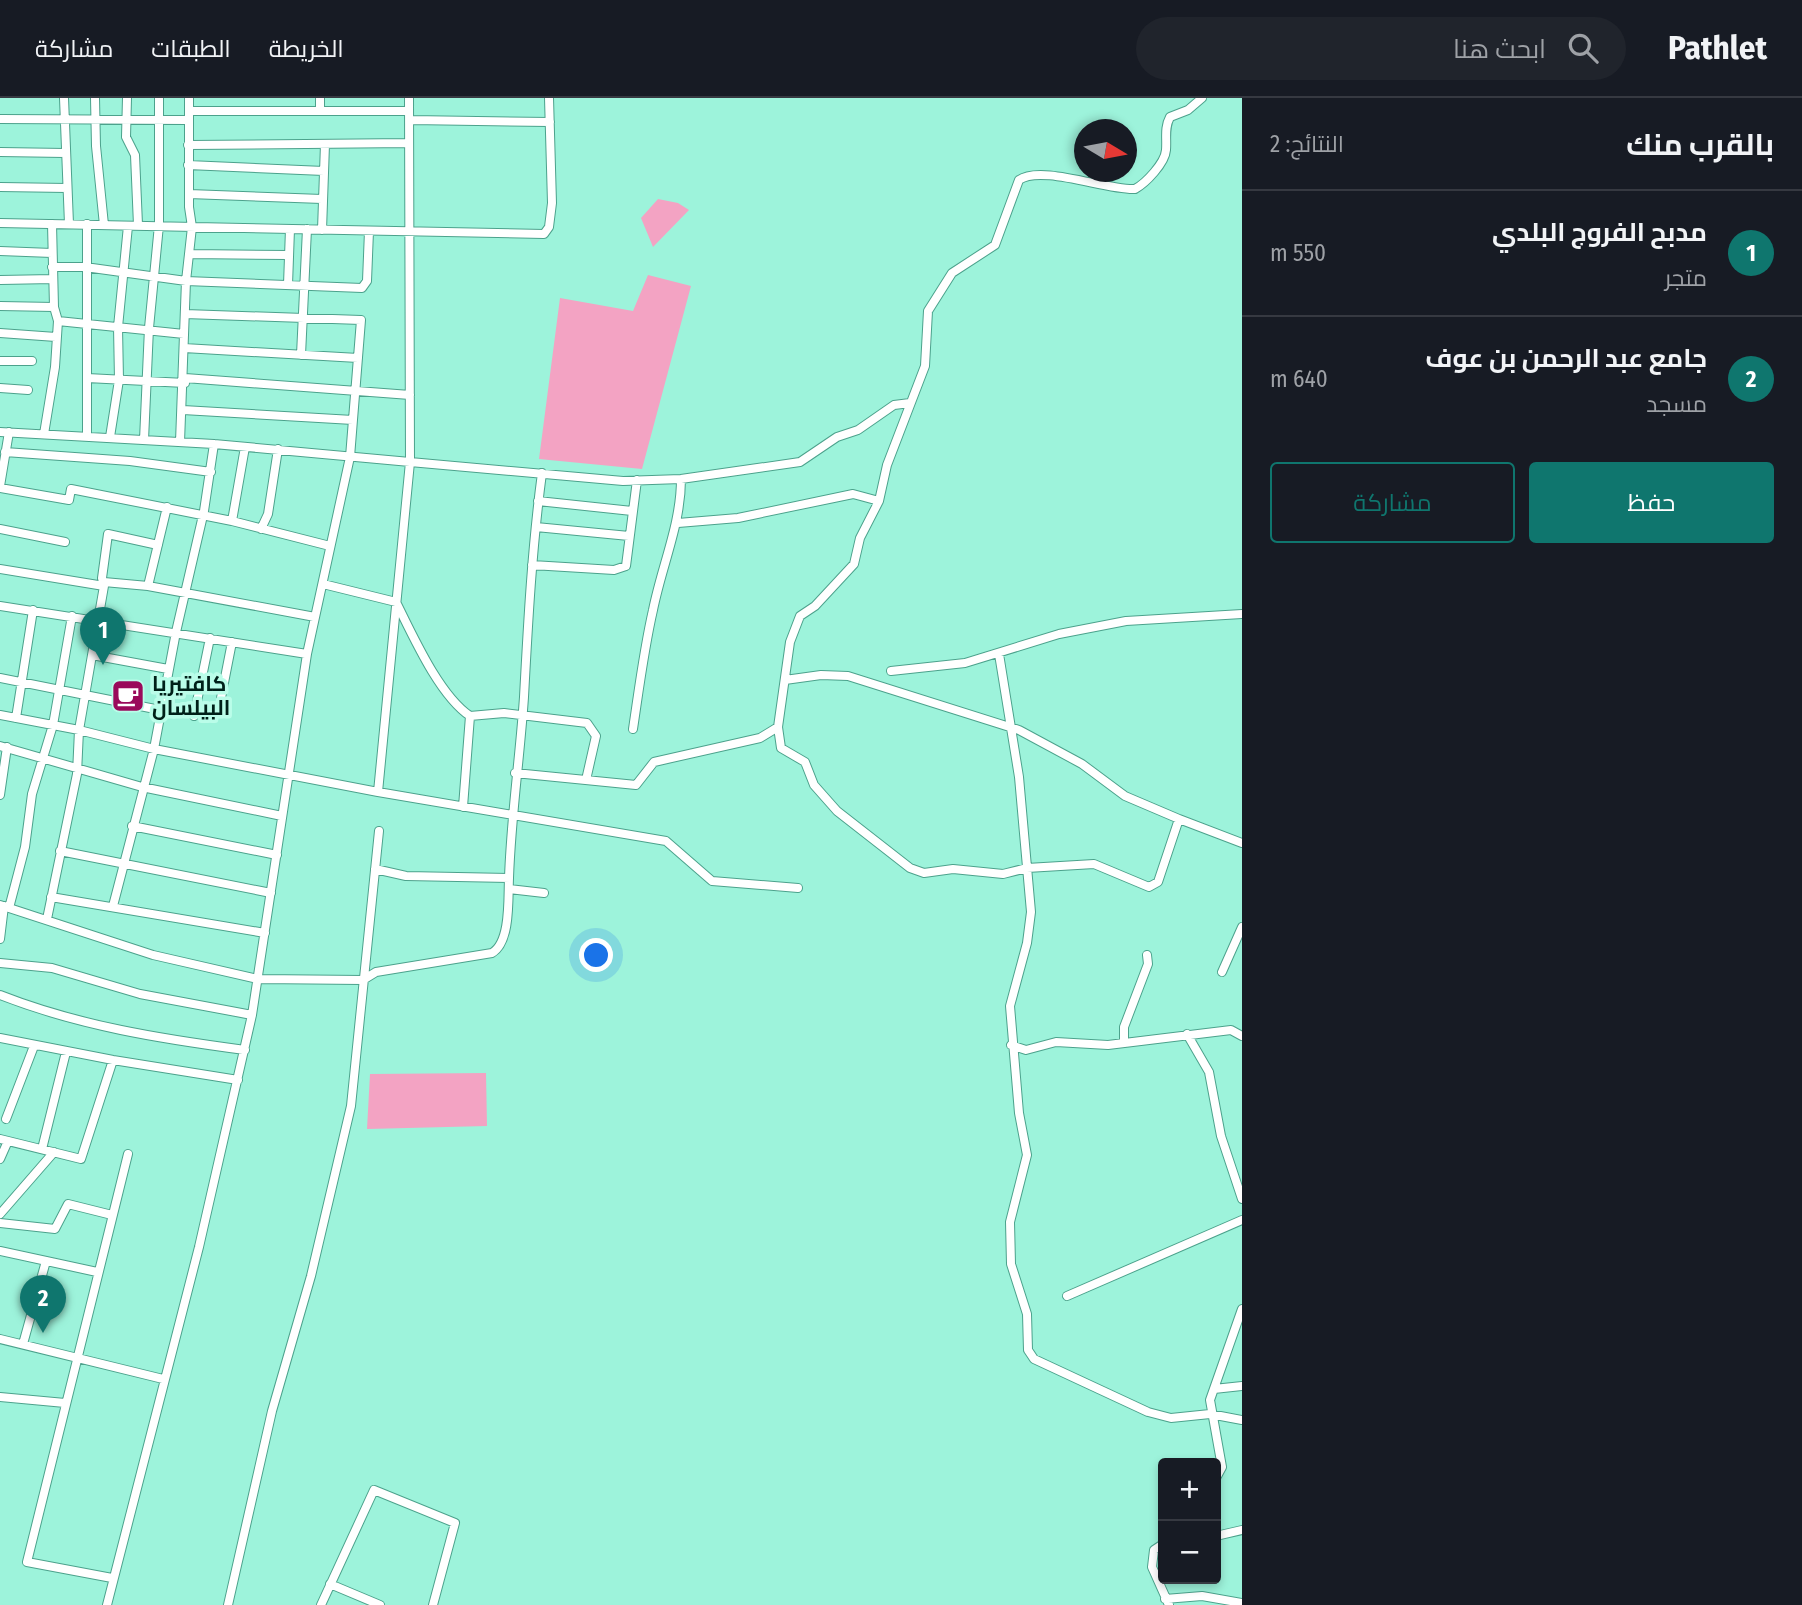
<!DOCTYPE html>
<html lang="ar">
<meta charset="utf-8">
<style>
body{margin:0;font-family:"Fira Sans Condensed",Cairo,sans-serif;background:#20242c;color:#f1f3f6;direction:rtl}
.controls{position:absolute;right:21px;bottom:21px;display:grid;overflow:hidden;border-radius:7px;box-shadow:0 4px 10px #0003}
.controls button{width:63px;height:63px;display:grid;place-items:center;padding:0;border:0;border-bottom:2px solid #363941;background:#171b24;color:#f1f3f6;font:35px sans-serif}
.compass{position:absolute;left:1074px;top:21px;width:63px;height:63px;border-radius:50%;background:#171b24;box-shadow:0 4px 10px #0003;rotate:100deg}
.you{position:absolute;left:597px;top:858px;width:24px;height:24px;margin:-18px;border:5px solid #fff;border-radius:50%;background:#1a73e8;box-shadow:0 0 0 10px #1a73e833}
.badge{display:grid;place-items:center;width:46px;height:46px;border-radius:50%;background:#0f766e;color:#fff;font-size:23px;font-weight:700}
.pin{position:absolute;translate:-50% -58px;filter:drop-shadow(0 2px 4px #0008)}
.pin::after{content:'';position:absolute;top:37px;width:24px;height:21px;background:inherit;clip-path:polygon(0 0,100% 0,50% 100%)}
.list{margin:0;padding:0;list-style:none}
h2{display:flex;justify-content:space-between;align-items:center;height:91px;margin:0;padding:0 28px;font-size:30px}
h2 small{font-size:23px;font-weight:400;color:#9ea1a6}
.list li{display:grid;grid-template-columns:46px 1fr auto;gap:21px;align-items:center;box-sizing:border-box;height:126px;padding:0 28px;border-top:2px solid #363941}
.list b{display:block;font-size:26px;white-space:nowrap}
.list p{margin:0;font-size:23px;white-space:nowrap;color:#9ea1a6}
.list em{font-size:23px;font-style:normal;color:#9ea1a6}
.actions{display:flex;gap:14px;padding:21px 28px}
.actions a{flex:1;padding:16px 0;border:2px solid #0f766e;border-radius:7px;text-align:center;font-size:24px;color:#0f766e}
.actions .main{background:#0f766e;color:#fff}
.icon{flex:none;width:38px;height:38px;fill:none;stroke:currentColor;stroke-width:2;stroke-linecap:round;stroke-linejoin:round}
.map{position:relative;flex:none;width:1242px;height:1507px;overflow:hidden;direction:ltr}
header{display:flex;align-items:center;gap:42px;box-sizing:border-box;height:98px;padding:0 35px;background:#171b24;border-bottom:2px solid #363941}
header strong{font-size:33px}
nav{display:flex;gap:38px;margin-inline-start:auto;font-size:24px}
.search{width:490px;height:63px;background:#20242c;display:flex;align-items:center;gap:18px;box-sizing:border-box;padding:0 24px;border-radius:38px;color:#9ea1a6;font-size:26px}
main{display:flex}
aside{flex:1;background:#171b24}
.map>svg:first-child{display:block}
.green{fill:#f3a3c3}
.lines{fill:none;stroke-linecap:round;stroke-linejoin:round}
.minor-casing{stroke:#4ca28c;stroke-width:10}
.minor{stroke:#fff;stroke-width:8}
.labels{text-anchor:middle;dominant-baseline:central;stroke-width:7;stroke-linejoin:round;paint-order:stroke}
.poi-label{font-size:21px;font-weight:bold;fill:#002019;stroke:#bafde9;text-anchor:start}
</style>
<header>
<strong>Pathlet</strong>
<div class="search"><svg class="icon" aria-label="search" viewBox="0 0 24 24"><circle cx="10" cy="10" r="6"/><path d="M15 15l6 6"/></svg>ابحث هنا</div>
<nav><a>الخريطة</a><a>الطبقات</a><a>مشاركة</a></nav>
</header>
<main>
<aside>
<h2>بالقرب منك<small>النتائج: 2</small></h2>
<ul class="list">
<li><span class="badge">1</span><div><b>مدبح الفروج البلدي</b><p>متجر</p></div><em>550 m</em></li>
<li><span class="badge">2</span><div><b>جامع عبد الرحمن بن عوف</b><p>مسجد</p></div><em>640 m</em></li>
</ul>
<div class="actions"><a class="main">حفظ</a><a>مشاركة</a></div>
</aside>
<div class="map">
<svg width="1242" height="1507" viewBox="0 0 1242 1507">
<rect width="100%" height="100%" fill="#9df3db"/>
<path class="green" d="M658 101 678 105 689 112 653 149 641 120Z
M648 177 691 188 642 371 539 361 560 200 633 213Z
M486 975 487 1028 367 1031 370 976Z"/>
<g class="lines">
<defs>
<path id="minor" d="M64 0 69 126
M95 0 96 48 104 127
M127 0 126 39 135 57 138 127
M409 0 410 364 623 383 681 381 800 364 837 339 858 332 894 307 910 305
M1202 0 1188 12 1170 19C1164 30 1167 40 1166 52 1165 65 1146 85 1135 91 1108 93 1041 66 1019 82L995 147 952 175 928 213 925 268 887 367 879 403 860 440 854 466 815 508 800 518 790 544 778 629 781 650 805 664 814 687 837 713 910 770 924 775 953 771 1003 776 1027 770 1094 766 1149 789 1158 784 1179 721 1242 745
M320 12V0
M189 13H409
M0 21 188 22
M411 22 550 24
M188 47 409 45
M0 54 65 55
M188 67 324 73
M0 89 67 90
M189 96 322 101
M0 125 544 136 549 129 552 105 549 0
M322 132 325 46
M0 153 52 155
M190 156 289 157
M52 169H85L186 183 362 190 367 183 369 133
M0 182 53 181
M288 187 290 131
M0 208 54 209
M58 223 184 236
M0 235 56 239
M184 250 358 260
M301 257 307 131
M0 263H32
M87 280 185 285
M185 280 410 297
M0 290 28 292
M183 312 353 322
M0 334 214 346 410 364 378 694 666 743 712 783 798 790
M44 336 55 269 58 223 54 209 52 126
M87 337V126
M110 339 119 282 118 229 128 128
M144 342 149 230 159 127V0
M180 344 186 183 192 129 189 109V0
M5 354 130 363 211 374
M0 388 9 334
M0 390 69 402 71 391 232 423 330 448
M538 403 632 413
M232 423 245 349
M678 425 738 420 853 396 879 403
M536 429 629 438
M0 431 65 444
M261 431 268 416 278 351
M532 467 614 472 626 468 637 382
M0 471 104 488
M104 484 148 488 315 519
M323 486 396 504C413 538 439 597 470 618
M148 488 167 409
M0 508 307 556
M999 556 1019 679 1031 814 1027 845 1010 908 1019 1015 1027 1057 1010 1124 1011 1166 1027 1216 1028 1252 1034 1261 1148 1314 1171 1320 1210 1316 1242 1322
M92 557 168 571
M891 573 965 565 1059 536 1126 523 1242 516
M0 580 160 612
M785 582 821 577 848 578 1019 632 1082 666 1125 698 1179 721
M221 600 232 544
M0 617 79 632 154 651 378 694
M194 618 210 540
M16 620 33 512
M633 631C639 591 644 551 653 512 662 467 681 426 681 381
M0 648 142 689 282 718
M515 675 636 687 654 664 760 640 778 629
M0 697 7 649
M463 709 470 618 504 615 587 625 596 638 586 682
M132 728 277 757
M60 753 271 795
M375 771 406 778 509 780
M509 791 544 795
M51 799 265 835
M0 807 153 857 258 881 363 882 376 874 492 855C511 844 508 800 509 780 511 719 520 659 524 599 528 524 532 450 542 375
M113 808 154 651 176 534 204 413 214 346
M9 810 25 749 32 696 53 627 72 518
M47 821 77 676 79 632 104 488 102 480 108 436 158 447
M0 841 4 808
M0 865 52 870 140 896 252 917
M1222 874 1242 829
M0 897C79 928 162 941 245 952
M1187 936 1209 974 1221 1038 1242 1101
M0 940 113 962 238 982
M1124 945V929L1148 866 1147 857
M1011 947 1026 952 1056 944 1108 947 1231 932 1242 938
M6 1021 34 948
M0 1041 81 1061 113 962
M42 1051 66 954
M0 1061 8 1043
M0 1116 54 1054
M0 1125 55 1131 68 1106 112 1117
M0 1153 97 1174
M1067 1198 1242 1122
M0 1241 163 1281
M23 1246 46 1163
M1214 1291 1242 1288
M0 1299 65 1305
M1216 1380 1222 1369 1210 1302 1242 1211
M1216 1438 1242 1432
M1163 1446 1154 1452 1152 1469 1169 1507
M112 1480 27 1464 128 1056
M330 1486 380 1507
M1165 1501 1202 1498 1242 1505
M107 1507 199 1149 252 917 307 556 350 359 361 222 185 216
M228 1507 272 1313 311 1178 351 1008 379 733
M321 1507 374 1392 455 1425 433 1507"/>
</defs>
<use href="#minor" class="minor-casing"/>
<use href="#minor" class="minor"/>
</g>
<defs>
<symbol id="cafe-square" viewBox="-11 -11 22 22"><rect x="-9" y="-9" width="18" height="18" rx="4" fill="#9a0a5b" stroke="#bafde9"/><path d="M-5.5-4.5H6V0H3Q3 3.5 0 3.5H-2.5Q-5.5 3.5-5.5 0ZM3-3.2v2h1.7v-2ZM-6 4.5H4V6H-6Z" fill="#fff"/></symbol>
</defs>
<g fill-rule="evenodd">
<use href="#cafe-square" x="109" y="579" width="38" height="38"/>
</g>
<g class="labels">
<g class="poi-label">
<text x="152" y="586">كافتيريا<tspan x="152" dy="24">البيلسان</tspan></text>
</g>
</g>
</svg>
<div class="controls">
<button>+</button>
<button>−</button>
</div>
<svg class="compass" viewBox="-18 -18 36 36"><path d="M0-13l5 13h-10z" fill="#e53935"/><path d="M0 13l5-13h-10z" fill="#9ea1a6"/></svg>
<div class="you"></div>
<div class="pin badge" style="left:103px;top:567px">1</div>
<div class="pin badge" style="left:43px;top:1235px">2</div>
</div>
</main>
